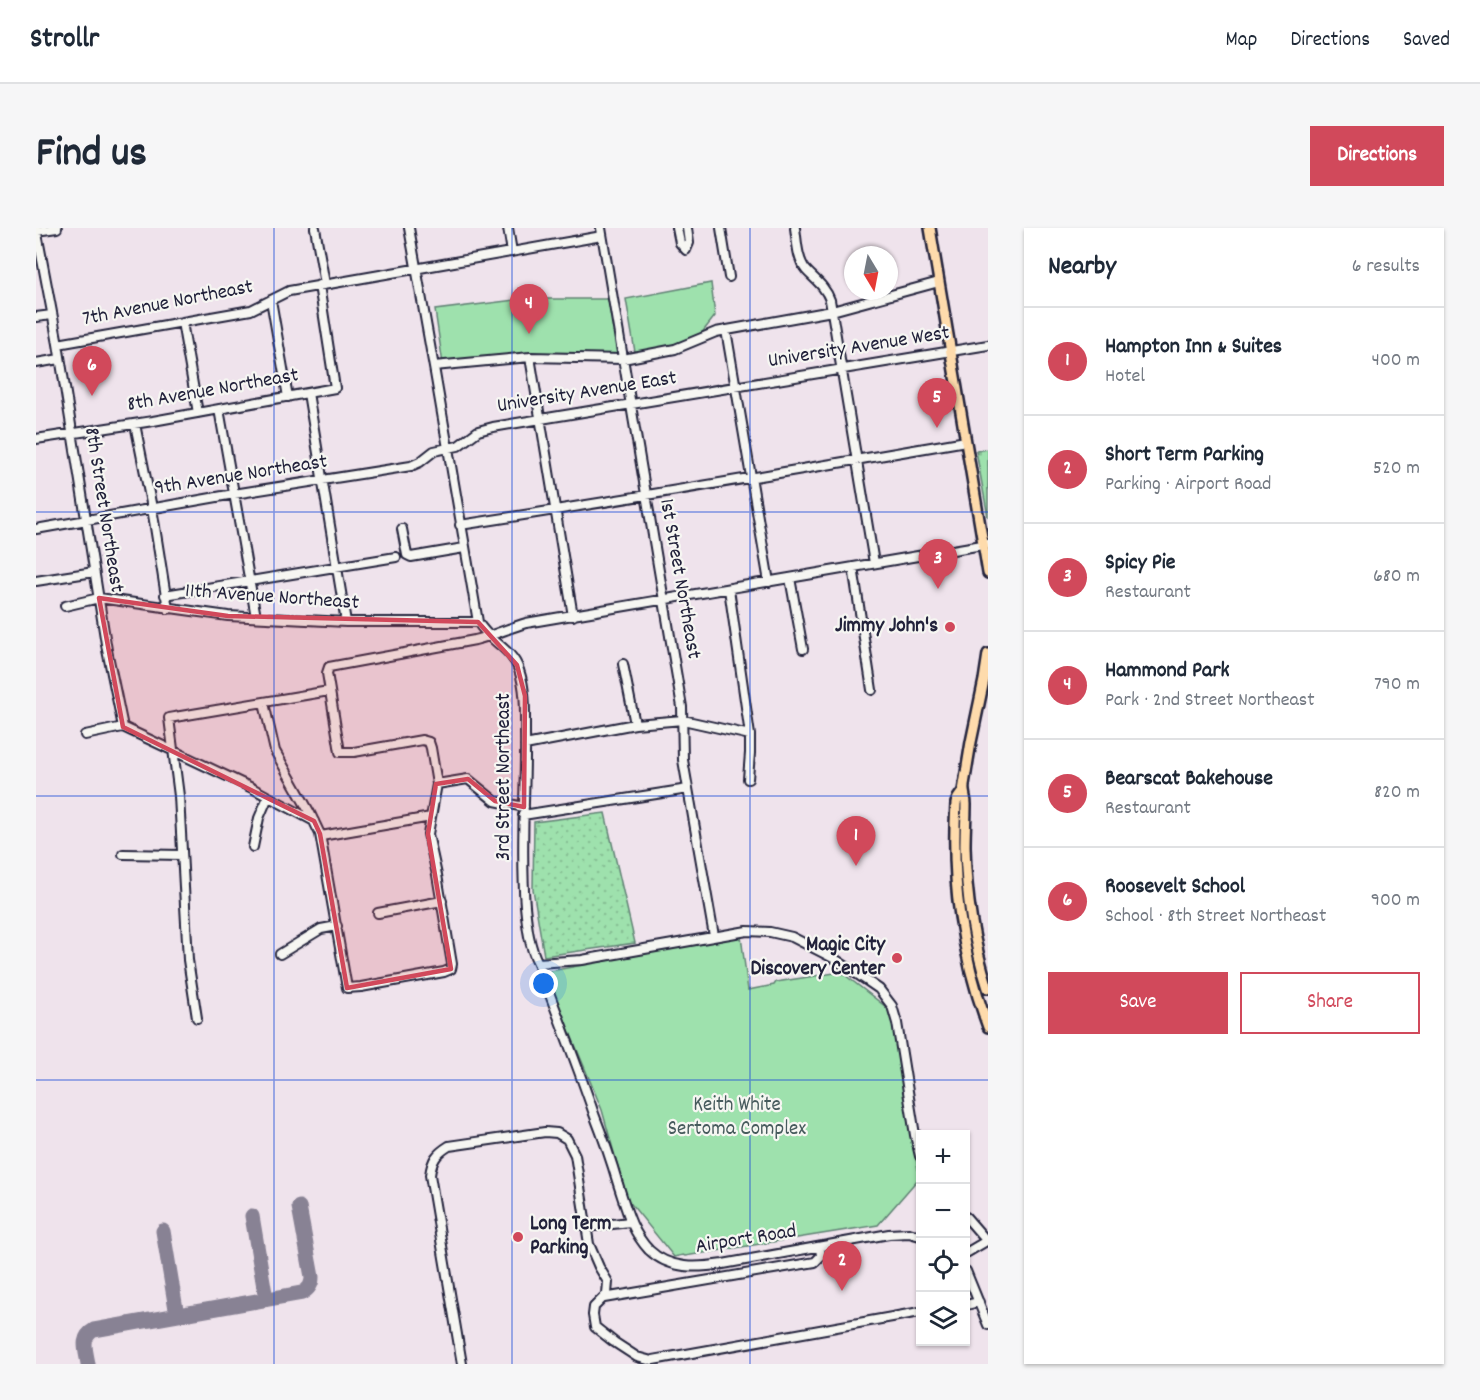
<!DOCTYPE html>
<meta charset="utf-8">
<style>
body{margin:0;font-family:Dekko,sans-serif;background:#f6f6f7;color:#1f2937}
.controls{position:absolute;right:18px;bottom:18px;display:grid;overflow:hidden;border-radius:0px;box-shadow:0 2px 4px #0004}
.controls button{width:54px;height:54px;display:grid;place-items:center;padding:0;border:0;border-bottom:2px solid #e0e1e3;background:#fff;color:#1f2937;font:30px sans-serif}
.compass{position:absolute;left:808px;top:18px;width:54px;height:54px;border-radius:50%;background:#fff;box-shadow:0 2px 4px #0004;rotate:170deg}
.you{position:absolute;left:508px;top:756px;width:21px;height:21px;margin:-15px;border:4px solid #fff;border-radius:50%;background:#1a73e8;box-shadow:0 0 0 9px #1a73e833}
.badge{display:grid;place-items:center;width:39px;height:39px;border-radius:50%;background:#d1495b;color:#fff;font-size:20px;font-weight:700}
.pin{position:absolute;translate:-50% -50px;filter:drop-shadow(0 2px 3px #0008)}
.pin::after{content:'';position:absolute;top:32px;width:21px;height:18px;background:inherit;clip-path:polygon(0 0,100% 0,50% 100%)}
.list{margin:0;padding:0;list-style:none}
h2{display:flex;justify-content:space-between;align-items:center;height:78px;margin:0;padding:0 24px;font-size:26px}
h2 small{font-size:20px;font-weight:400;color:#747a83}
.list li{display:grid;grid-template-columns:39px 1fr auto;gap:18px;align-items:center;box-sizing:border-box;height:108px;padding:0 24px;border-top:2px solid #e0e1e3}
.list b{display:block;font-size:22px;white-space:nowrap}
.list p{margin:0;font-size:20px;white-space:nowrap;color:#747a83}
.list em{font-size:20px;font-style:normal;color:#747a83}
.actions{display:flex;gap:12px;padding:18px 24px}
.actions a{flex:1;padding:14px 0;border:2px solid #d1495b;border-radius:0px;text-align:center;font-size:21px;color:#d1495b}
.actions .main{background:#d1495b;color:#fff}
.icon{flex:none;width:33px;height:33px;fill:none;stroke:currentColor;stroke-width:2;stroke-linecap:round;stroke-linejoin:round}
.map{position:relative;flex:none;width:952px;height:1136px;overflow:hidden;border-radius:0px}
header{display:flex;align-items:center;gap:36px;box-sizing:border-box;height:84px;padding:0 30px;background:#fff;border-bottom:2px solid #e0e1e3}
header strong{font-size:28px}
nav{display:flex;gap:33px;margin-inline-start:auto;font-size:21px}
.intro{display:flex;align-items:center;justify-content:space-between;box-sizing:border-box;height:144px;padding:0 36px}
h1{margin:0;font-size:42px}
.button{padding:15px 27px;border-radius:0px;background:#d1495b;color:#fff;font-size:21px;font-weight:700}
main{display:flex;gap:36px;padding:0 36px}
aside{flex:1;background:#fff;border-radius:0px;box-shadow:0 2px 4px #0004}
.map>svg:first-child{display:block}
.grass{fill:url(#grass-dots);stroke:#608274;stroke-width:1.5}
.cemetery{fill:url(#cemetery-stones);stroke:#608274;stroke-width:1.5}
.green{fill:#9ee1ad;stroke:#608274;stroke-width:1.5}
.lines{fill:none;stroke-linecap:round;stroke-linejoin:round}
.taxiway{stroke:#888294;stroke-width:15}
.minor-casing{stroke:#22223b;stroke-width:12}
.major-casing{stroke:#22223b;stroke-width:14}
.minor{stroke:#f6f6f2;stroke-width:8}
.major{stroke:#fedbac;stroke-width:9}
.marked{fill:#d1495b;fill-opacity:0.2;stroke:#d1495b;stroke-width:4.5;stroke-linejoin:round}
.grid{fill:none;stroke:#1d4ed8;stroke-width:1.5;stroke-opacity:0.55}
.poi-dot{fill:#d1495b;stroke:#f6f6f2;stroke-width:2}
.labels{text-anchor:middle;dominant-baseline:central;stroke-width:4.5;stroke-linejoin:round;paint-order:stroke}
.street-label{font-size:21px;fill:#22223b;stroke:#f6f6f2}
.poi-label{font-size:21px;font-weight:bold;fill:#22223b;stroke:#f6f6f2;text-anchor:end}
.park-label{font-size:21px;fill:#475b5d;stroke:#f6f6f2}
</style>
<header>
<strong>Strollr</strong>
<nav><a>Map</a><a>Directions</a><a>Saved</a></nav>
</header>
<div class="intro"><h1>Find us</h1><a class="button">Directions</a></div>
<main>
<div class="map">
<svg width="952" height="1136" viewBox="0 0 952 1136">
<defs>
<pattern id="grass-dots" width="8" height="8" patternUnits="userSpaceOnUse" patternTransform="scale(1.5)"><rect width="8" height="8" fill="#9ee1ad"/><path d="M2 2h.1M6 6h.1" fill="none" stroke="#88c196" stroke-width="1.8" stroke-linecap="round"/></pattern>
<pattern id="cemetery-stones" width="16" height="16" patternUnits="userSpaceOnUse" patternTransform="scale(1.5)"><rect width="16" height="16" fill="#9ee1ad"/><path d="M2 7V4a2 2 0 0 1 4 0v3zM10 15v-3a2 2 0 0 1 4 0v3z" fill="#88c196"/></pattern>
</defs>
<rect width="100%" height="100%" fill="#efe3ec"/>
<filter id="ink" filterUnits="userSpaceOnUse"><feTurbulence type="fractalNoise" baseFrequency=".0167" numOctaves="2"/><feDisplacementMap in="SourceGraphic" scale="12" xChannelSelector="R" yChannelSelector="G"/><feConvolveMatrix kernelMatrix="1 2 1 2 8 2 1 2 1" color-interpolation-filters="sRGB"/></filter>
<g filter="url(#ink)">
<path class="grass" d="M569 585 599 715 508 728 497 661 498 594Z"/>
<path class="cemetery" d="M952 221V289L940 223Z"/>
<path class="green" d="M675 55 679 88 661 111 630 121 599 124 590 71Z
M488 71H577L587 131 494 129 407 136 399 82Z
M705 708 712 762 738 757 740 754 805 744 859 786 883 950 842 997 649 1028 647 1027 638 1029 591 971 566 882 509 744Z"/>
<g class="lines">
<path class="taxiway" d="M216 988 230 1071
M127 1003 141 1087
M52 1136C50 1122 44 1110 58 1102L266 1065C273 1061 276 1057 276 1049L263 979"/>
<defs>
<path id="minor" d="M0 0 22 116 71 422 87 499
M279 0 289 56
M373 0 399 145 442 394C452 413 476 420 483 442 490 462 489 484 489 505 490 562 484 620 489 678 491 698 493 718 502 735 521 786 541 836 558 886 567 909 575 932 582 956 590 980 595 1003 613 1022 634 1042 661 1040 687 1036L853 1006 873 1005 884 1008
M472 0 476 24
M565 0 646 479 647 532 678 708
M641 0 644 15 650 22 653 15 651 0
M685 0 693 49
M759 0C761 13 761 31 770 42 779 52 789 58 794 72L838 335
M0 3 21 0
M235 72 252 169
M0 89 16 87
M146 94 162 185
M690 102 733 354
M22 116 215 82 253 63 566 8
M494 129 537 388
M0 135 24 131
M398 138 494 129 587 131 639 121 680 104 796 83 903 54
M272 165 310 394
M183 181 220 389
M99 196 116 280 132 381
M0 211 117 193 299 160 283 57
M424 297C593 271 762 242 930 213
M0 301 198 266 375 238 384 234 398 223 422 218 442 203 457 199 952 117
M366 301 371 327 375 329 428 320
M817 339 836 462
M754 350 767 421
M0 353 58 344
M693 361 714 507V525L712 551
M129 367 360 329
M29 378 63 370 192 388 310 394H442
M587 436 599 496
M228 475 239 523 274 585 284 606 311 760 325 759 408 744 415 741 416 736 401 647 392 606 401 556 395 520 393 514 386 512 318 524H304L291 445 293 439 439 412C456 408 473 400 490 395L952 316
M87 499 214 559 278 593
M49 507 87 499
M489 517 599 496 647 492 714 507
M401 556 432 551 459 573 488 579
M487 587 652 561
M285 608 395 589
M217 619 223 590 232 569
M87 626 146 627
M342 685 406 673
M244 726 285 701 301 698
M502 735 546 732 711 703 734 704 756 709 799 731 843 761 856 778 861 795 879 907 884 928
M161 790 152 732 143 568 133 490 293 463
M930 989 950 1012
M550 999 594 994
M930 1025 952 1012
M930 1043 952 1097
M568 1070 779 1034 785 1028 784 1019
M930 1077 943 1074
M617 1132 884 1084
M426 1136 394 947C396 932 400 926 413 918L509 904 521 905 531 911 539 927 553 1016 563 1039 572 1054 571 1066 558 1079 557 1087 559 1099 578 1114 601 1129 612 1132"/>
<path id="major" d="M894 0 952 345
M952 426 948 452 935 514 927 563 922 570 920 575C915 654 925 724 952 799
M928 558C927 565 930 569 930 576 930 590 929 604 929 618 930 666 937 714 952 760"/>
</defs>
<use href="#minor" class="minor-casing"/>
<use href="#major" class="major-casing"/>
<use href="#minor" class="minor"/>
<use href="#major" class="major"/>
</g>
</g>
<path class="marked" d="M63 370 192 388 442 394 481 437 489 468 488 579 459 573 432 551 400 556 392 606 415 741 311 760 284 606 278 593 87 499Z"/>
<path class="grid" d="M238 0V1136M476 0V1136M714 0V1136M0 284H952M0 568H952M0 852H952"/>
<g class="poi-dot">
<circle cx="914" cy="399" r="6"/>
<circle cx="861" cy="730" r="6"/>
<circle cx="482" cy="1009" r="6"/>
</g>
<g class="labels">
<g class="street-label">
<text transform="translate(132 76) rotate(-11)">7th Avenue Northeast</text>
<text transform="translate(823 120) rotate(-9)">University Avenue West</text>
<text transform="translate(177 163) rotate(-10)">8th Avenue Northeast</text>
<text transform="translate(551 165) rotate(-9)">University Avenue East</text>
<text transform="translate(205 248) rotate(-9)">9th Avenue Northeast</text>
<text transform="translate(67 282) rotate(81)">8th Street Northeast</text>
<text transform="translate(643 351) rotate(80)">1st Street Northeast</text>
<text transform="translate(236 370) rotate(4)">11th Avenue Northeast</text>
<text transform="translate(469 549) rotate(-90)">3rd Street Northeast</text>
<text transform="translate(710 1012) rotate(-9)">Airport Road</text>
</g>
<g class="poi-label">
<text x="902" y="399">Jimmy John's</text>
<text x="849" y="718">Magic City<tspan x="849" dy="24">Discovery Center</tspan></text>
<text x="494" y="997" text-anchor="start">Long Term<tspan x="494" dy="24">Parking</tspan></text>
</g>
<g class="park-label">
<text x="701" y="878">Keith White<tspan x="701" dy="24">Sertoma Complex</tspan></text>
</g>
</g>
</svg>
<div class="controls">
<button>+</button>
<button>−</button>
<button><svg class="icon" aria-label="locate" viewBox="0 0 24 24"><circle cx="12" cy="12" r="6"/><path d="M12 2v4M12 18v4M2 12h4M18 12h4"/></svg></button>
<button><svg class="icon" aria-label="layers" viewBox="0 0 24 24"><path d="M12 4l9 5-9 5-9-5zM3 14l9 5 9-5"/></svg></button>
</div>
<svg class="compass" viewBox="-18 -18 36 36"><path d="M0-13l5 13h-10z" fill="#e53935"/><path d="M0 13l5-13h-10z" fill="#747a83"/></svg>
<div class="you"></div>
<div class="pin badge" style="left:820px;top:638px">1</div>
<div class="pin badge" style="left:806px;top:1063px">2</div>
<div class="pin badge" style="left:902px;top:361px">3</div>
<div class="pin badge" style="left:493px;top:106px">4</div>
<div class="pin badge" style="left:901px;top:200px">5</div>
<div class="pin badge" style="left:56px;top:168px">6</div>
</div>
<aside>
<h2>Nearby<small>6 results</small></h2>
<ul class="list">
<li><span class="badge">1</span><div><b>Hampton Inn &amp; Suites</b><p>Hotel</p></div><em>400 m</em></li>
<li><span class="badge">2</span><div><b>Short Term Parking</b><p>Parking · Airport Road</p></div><em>520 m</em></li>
<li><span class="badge">3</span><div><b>Spicy Pie</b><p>Restaurant</p></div><em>680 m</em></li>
<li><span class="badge">4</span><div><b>Hammond Park</b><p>Park · 2nd Street Northeast</p></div><em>790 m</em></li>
<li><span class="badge">5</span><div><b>Bearscat Bakehouse</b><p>Restaurant</p></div><em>820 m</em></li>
<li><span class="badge">6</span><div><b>Roosevelt School</b><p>School · 8th Street Northeast</p></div><em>900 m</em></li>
</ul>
<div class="actions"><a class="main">Save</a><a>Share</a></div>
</aside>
</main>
